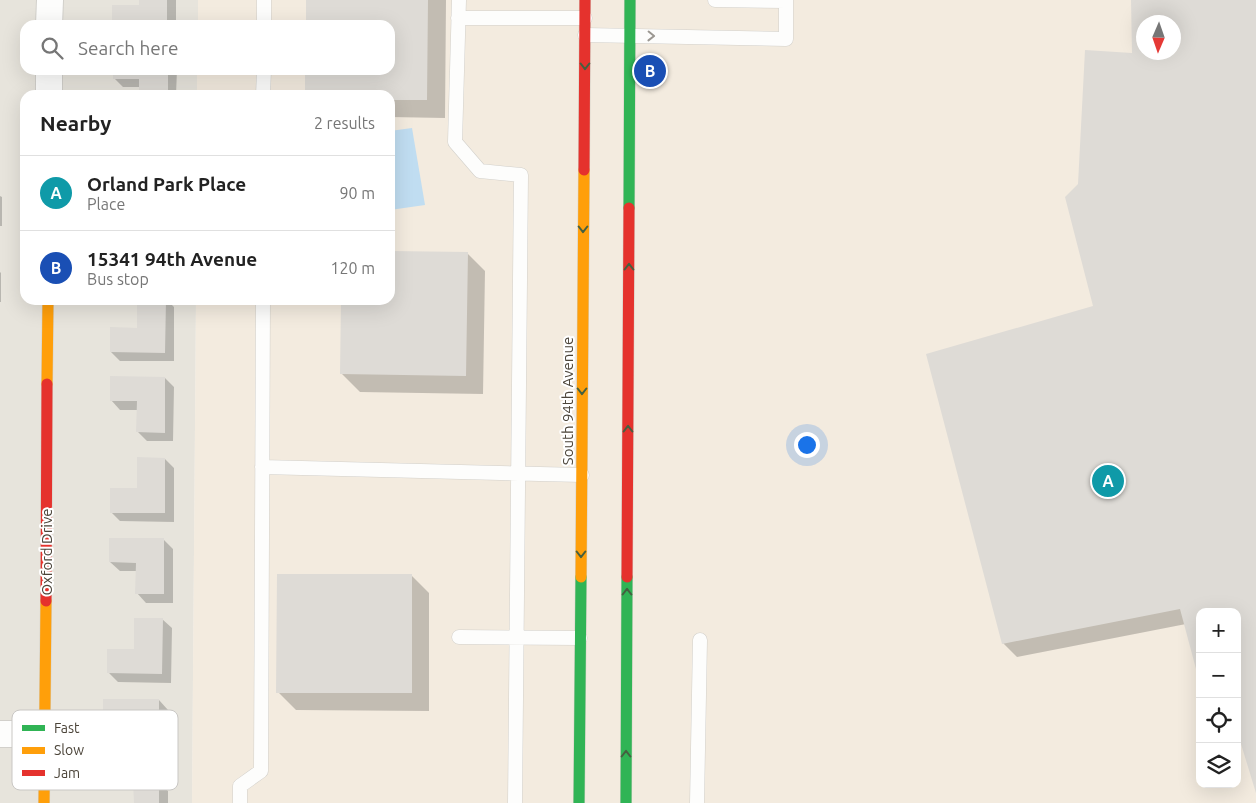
<!DOCTYPE html>
<meta charset="utf-8">
<style>
body{margin:0;font-family:Ubuntu,sans-serif;background:#f2f2f2;color:#222}
.controls{position:absolute;right:15px;bottom:15px;display:grid;overflow:hidden;border-radius:10px;box-shadow:0 5px 20px #0002}
.controls button{width:45px;height:45px;display:grid;place-items:center;padding:0;border:0;border-bottom:1px solid #e0e0e0;background:#fff;color:#222;font:25px sans-serif}
.compass{position:absolute;left:1136px;top:15px;width:45px;height:45px;border-radius:50%;background:#fff;box-shadow:0 5px 20px #0002;rotate:182deg}
.you{position:absolute;left:806px;top:444px;width:18px;height:18px;margin:-12px;border:4px solid #fff;border-radius:50%;background:#1a73e8;box-shadow:0 0 0 8px #1a73e833}
.badge{display:grid;place-items:center;width:32px;height:32px;border-radius:50%;background:#db2777;color:#fff;font-size:16px;font-weight:700}
.pin{position:absolute;translate:-50% -50%;border:2px solid #fff;box-shadow:0 1px 5px #0006}
.list{margin:0;padding:0;list-style:none}
h2{display:flex;justify-content:space-between;align-items:center;height:65px;margin:0;padding:0 20px;font-size:21px}
h2 small{font-size:16px;font-weight:400;color:#767676}
.list li{display:grid;grid-template-columns:32px 1fr auto;gap:15px;align-items:center;box-sizing:border-box;height:75px;padding:0 20px;border-top:1px solid #e0e0e0}
.list b{display:block;font-size:19px;white-space:nowrap}
.list p{margin:0;font-size:16px;white-space:nowrap;color:#767676}
.list em{font-size:16px;font-style:normal;color:#767676}
.icon{flex:none;width:28px;height:28px;fill:none;stroke:currentColor;stroke-width:2;stroke-linecap:round;stroke-linejoin:round}
.map{position:relative;flex:none;width:1256px;height:803px;overflow:hidden}
.search{position:absolute;background:#fff;box-shadow:0 5px 20px #0002;left:20px;top:20px;width:375px;height:55px;display:flex;align-items:center;gap:12px;box-sizing:border-box;padding:0 18px;border-radius:15px;color:#767676;font-size:19px}
.panel{position:absolute;background:#fff;box-shadow:0 5px 20px #0002;left:20px;top:90px;width:375px;height:215px;border-radius:15px}
.map>svg:first-child{display:block}
.residential{fill:#e7e4dc}
.commercial{fill:#f3ebdf;fill-rule:evenodd}
.water{fill:#c0ddf1}
.shadow{fill:#0003;fill-rule:evenodd}
.building{fill:#dedbd6;fill-rule:evenodd}
.lines{fill:none;stroke-linecap:round;stroke-linejoin:round}
.lane-casing{stroke:#d2d0cb;stroke-width:15}
.street-casing{stroke:#d2d0cb;stroke-width:28}
.fast-casing{stroke:#d3cfc5;stroke-width:12}
.slow-casing{stroke:#d3cfc5;stroke-width:12}
.jam-casing{stroke:#d3cfc5;stroke-width:12}
.lane{stroke:#fdfdfc;stroke-width:14}
.street{stroke:#fdfdfc;stroke-width:26}
.fast{stroke:#30b455;stroke-width:11}
.slow{stroke:#ff9f0a;stroke-width:11}
.jam{stroke:#e5322d;stroke-width:11}
.oneway{stroke:#9b9791}
.oneway2{stroke:#446040}
.labels{text-anchor:middle;dominant-baseline:central;stroke-width:4;stroke-linejoin:round;paint-order:stroke}
.street-label{font-size:15px;fill:#4b4439;stroke:#fff}
.key{fill:#fff;stroke:#c9c7c4;stroke-width:1}
.key-label{font-size:14px;fill:#4b4439}
</style>
<div class="map">
<svg width="1256" height="803" viewBox="0 0 1256 803">
<rect width="100%" height="100%" fill="#f4f2ee"/>
<path class="residential" d="M0 0H198V25H25V70H197V95H25V300H196L192 803H0Z"/>
<path class="commercial" d="M198 0H1256V803H192L196 300H390V95H197V70H390V25H198ZM1144 22H1174V52H1144ZM1200 612H1237V784H1200Z"/>
<path class="water" d="M412 128 425 205 390 210V131Z"/>
<path class="shadow" d="M140 0H176V25H113L140 7Z
M307 0H446L445 118 390 117V95H306V70H390V25H307Z
M1133 0H1256V790L1237 612H1200L1186 624 1017 657 1003 643 1095 307 1080 184 1133 55ZM1144 22H1174V52H1144Z
M114 70H177L176 95H140V87H123L114 78Z
M0 196 2 197V226H0Z
M390 252 467 253 485 271 483 394 360 392 342 374 343 300H390Z
M0 272 1 273V302H0Z
M138 300H167L174 307V361H120L111 352 138 329Z
M165 378 174 387 173 441H147L138 432V410H120L111 400Z
M165 459 174 468V522L120 521 111 512 138 489Z
M164 540 173 549V603H146L137 593V571H120L110 562Z
M411 575 429 593V711L296 710 278 692Z
M162 619 172 628 171 683 118 682 109 673 135 650Z
M159 700 168 710V762H141L132 753V734L113 733 104 724Z
M158 782 168 791V803H135Z"/>
<path class="building" d="M139 0H167V25H112V5H139Z
M306 0H428L427 100H390V95H305V70H390V25H306Z
M1131 0H1256V793L1237 731V612H1200V684L1180 609 1002 644 926 354 1093 306 1065 197 1078 184 1085 50 1132 53ZM1144 22H1174V52H1144Z
M113 70H168V95H139V79H113Z
M390 251 468 252 466 376 340 374 341 300H390Z
M137 300H166L165 353 110 352V327L137 328Z
M110 376 165 377V433L136 432 137 401H110Z
M137 457 165 458V513H110V488H137Z
M109 538H164V594H135L136 563 109 562Z
M277 574H412V693H276Z
M134 618H163L162 674 107 673V649H134Z
M103 699H159V754L131 753V725H103Z
M133 781H159V803H134Z"/>
<g class="lines">
<defs>
<path id="lane" d="M459 0 455 142 480 171 521 175 515 803
M715 0 786 1
M458 18H585
M264 25V0
M585 35 786 39V0
M263 95 264 70
M262 467 582 475
M459 637 580 638
M240 803V786L261 771 263 300
M697 803 700 640"/>
<path id="street" d="M49 25 50 0
M49 95V70
M0 734H45"/>
<path id="fast" d="M629 208 630 0
M579 803 581 577
M626 803 627 577"/>
<path id="slow" d="M47 384 48 300
M581 577 584 170
M44 803 46 601"/>
<path id="jam" d="M584 170 585 0
M627 577 629 208
M46 601 47 384"/>
</defs>
<use href="#lane" class="lane-casing"/>
<use href="#street" class="street-casing"/>
<use href="#fast" class="fast-casing"/>
<use href="#slow" class="slow-casing"/>
<use href="#jam" class="jam-casing"/>
<use href="#lane" class="lane"/>
<use href="#street" class="street"/>
<use href="#fast" class="fast"/>
<use href="#slow" class="slow"/>
<use href="#jam" class="jam"/>
</g>
<defs><path id="oneway-chevron" d="M-2-3.5L2.5 0L-2 3.5" fill="none" stroke-width="1.6" stroke-linecap="round" stroke-linejoin="round" transform="scale(1.25)"/></defs>
<use class="oneway" href="#oneway-chevron" transform="translate(651 36) rotate(1)"/>
<g class="oneway2">
<use href="#oneway-chevron" transform="translate(585 66) rotate(90)"/>
<use href="#oneway-chevron" transform="translate(583 229) rotate(90)"/>
<use href="#oneway-chevron" transform="translate(629 267) rotate(-90)"/>
<use href="#oneway-chevron" transform="translate(582 391) rotate(90)"/>
<use href="#oneway-chevron" transform="translate(628 429) rotate(-90)"/>
<use href="#oneway-chevron" transform="translate(581 554) rotate(90)"/>
<use href="#oneway-chevron" transform="translate(627 592) rotate(-90)"/>
<use href="#oneway-chevron" transform="translate(626 754) rotate(-90)"/>
</g>
<g class="labels">
<g class="street-label">
<text transform="translate(567 401) rotate(-90)">South 94th Avenue</text>
<text transform="translate(46 552) rotate(-90)">Oxford Drive</text>
</g>
</g>
<rect x="12" y="710" width="166" height="80" rx="8" class="key"/>
<rect x="22" y="725" width="23" height="6" fill="#30b455"/>
<rect x="22" y="747" width="23" height="7" fill="#ff9f0a"/>
<rect x="22" y="770" width="23" height="6" fill="#e5322d"/>
<g class="key-label">
<text x="54" y="733">Fast</text>
<text x="54" y="755">Slow</text>
<text x="54" y="778">Jam</text>
</g>
</svg>
<div class="controls">
<button>+</button>
<button>−</button>
<button><svg class="icon" aria-label="locate" viewBox="0 0 24 24"><circle cx="12" cy="12" r="6"/><path d="M12 2v4M12 18v4M2 12h4M18 12h4"/></svg></button>
<button><svg class="icon" aria-label="layers" viewBox="0 0 24 24"><path d="M12 4l9 5-9 5-9-5zM3 14l9 5 9-5"/></svg></button>
</div>
<svg class="compass" viewBox="-18 -18 36 36"><path d="M0-13l5 13h-10z" fill="#e53935"/><path d="M0 13l5-13h-10z" fill="#767676"/></svg>
<div class="you"></div>
<div class="pin badge" style="left:1108px;top:481px;background:#0f9aa8">A</div>
<div class="pin badge" style="left:650px;top:71px;background:#1a4fb4">B</div>
<div class="search"><svg class="icon" aria-label="search" viewBox="0 0 24 24"><circle cx="10" cy="10" r="6"/><path d="M15 15l6 6"/></svg>Search here</div>
<section class="panel">
<h2>Nearby<small>2 results</small></h2>
<ul class="list">
<li><span class="badge" style="background:#0f9aa8">A</span><div><b>Orland Park Place</b><p>Place</p></div><em>90 m</em></li>
<li><span class="badge" style="background:#1a4fb4">B</span><div><b>15341 94th Avenue</b><p>Bus stop</p></div><em>120 m</em></li>
</ul>
</section>
</div>
